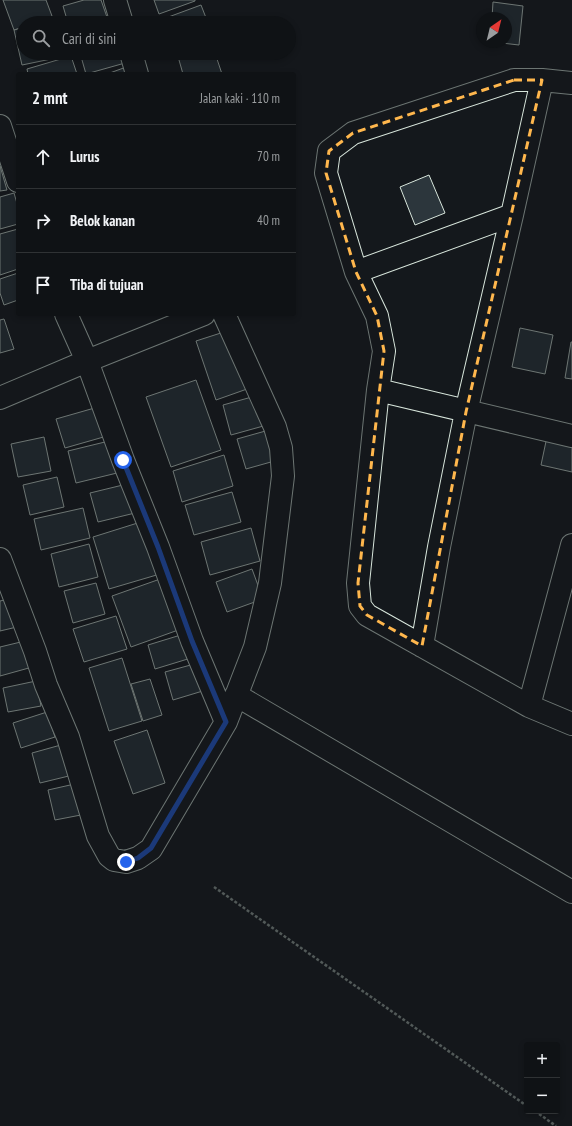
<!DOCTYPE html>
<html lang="id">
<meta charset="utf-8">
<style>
body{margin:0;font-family:"PT Sans Narrow",sans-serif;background:#181b1e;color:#f1f3f6}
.controls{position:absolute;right:12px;bottom:12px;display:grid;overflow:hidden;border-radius:4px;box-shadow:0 2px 6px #0003}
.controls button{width:36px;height:36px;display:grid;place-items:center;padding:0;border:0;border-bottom:1px solid #2f3234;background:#0f1215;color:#f1f3f6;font:20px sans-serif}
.compass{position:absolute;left:476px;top:12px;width:36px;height:36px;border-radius:50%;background:#0f1215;box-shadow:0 2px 6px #0003;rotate:35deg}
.stop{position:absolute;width:12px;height:12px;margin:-9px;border:3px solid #2563eb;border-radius:50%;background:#fff}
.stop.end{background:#2563eb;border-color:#fff;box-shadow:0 1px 4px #0008}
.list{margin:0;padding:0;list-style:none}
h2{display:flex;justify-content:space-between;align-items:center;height:52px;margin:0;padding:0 16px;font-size:17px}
h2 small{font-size:13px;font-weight:400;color:#9b9ea0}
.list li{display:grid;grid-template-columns:26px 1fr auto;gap:12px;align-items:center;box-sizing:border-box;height:64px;padding:0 16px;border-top:1px solid #2f3234}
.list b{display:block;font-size:15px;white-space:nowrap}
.list em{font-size:13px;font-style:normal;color:#9b9ea0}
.icon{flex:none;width:22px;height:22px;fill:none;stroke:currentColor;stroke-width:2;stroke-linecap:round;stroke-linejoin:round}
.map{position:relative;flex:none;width:572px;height:1126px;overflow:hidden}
.search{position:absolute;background:#0f1215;box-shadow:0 2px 6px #0003;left:16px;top:16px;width:280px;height:44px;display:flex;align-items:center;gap:10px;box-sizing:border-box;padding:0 14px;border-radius:22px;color:#9b9ea0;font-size:15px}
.panel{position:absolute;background:#0f1215;box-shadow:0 2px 6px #0003;left:16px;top:72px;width:280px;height:244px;border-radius:4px}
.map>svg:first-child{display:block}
.building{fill:#2c363c;stroke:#d8e6dc}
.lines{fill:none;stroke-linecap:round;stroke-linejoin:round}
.street-casing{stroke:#d8e6dc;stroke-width:24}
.path{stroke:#9da8a2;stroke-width:2.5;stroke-dasharray:3 2;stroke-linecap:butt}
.street{stroke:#14181c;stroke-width:22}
.route{stroke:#2563eb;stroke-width:5}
.marked{fill:none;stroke:#ffb74d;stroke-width:3;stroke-dasharray:8 5;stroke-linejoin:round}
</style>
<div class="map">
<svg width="572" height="1126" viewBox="0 0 572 1126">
<rect width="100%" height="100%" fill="#14181c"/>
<path class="building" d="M3 0H46L52 16 33 23H23V27L14 30Z
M84 0H101L109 23H68L63 6Z
M154 0H195V1L159 14Z
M493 2 523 6 519 45 493 42H506V18H492Z
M201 5 208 23H164L163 19Z
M23 28V53H54L56 58 22 65 14 30Z
M80 53H122L125 63 86 74Z
M177 53H215L222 74H183Z
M71 56 77 74H28L27 69Z
M129 66 132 74H107Z
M0 166 7 190 0 191Z
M429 175 445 213 415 225 400 187Z
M14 193 18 207V224L0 229V197Z
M18 229V269L0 275V234Z
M18 273V300L4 305 0 293V279Z
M4 319 14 349 0 353V320Z
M520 328 553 335 545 374 512 367Z
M227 331 247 389 216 400 196 341Z
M571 342H572V379L565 378Z
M196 380 221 450 171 467 146 397Z
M259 395 267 425 231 435 223 405Z
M98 407 107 436 65 448 56 419Z
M269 430 278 460 246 469 237 439Z
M548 432 572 438V472L541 465Z
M44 437 51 471 18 477 11 444Z
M109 441 117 473 76 483 68 451Z
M224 455 233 486 182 502 173 471Z
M57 477 64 507 30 515 23 485Z
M127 484 135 513 98 522 90 493Z
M232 492 241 522 194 535 185 505Z
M83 508 90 538 41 550 34 519Z
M144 521 160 574 109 589 93 537Z
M251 528 260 561 210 575 201 542Z
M89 544 98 577 59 587 51 554Z
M252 569 263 599 227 612 216 582Z
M163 578 181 629 131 647 112 596Z
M96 583 105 614 73 623 64 591Z
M13 598 21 626 0 631V601Z
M116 616 127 649 84 662 73 629Z
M184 634 191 658 155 669 148 645Z
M29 640 36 666 0 676V647Z
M122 658 142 721 109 731 89 668Z
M198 663 206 690 173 700 165 672Z
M150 679 162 715 143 721 131 684Z
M36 681 41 706 8 712 3 688Z
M47 712 55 737 21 748 13 723Z
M147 730 165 783 133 794 114 741Z
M68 743 77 774 40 783 32 753Z
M79 783 86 814 55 820 48 790Z"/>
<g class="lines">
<defs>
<path id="street" d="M115 0 122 23
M131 53 137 74
M572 83 542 80H514L353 133 329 151 326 173 356 272 377 316 384 351 378 390 358 583 360 606 367 615 529 706 572 724
M0 126 18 181
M356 272 512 215
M66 314 87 361 123 460 158 547 192 641 226 722
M378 390 572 436
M0 398 87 361 204 314
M0 559 35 651 46 685 68 737 98 836 109 856 114 860 126 862 138 858 151 849 226 722 255 647 270 583 283 476 281 448 275 427 224 314
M422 646 439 547 466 412 512 215 542 80
M236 695 572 892
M529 706 572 545"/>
</defs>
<use href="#street" class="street-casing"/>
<path class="path" d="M214 887 527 1106
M535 1111 556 1126"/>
<use href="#street" class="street"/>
</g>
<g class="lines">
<path class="route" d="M123 460 158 547 192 641 226 722 151 848 138 858 126 862"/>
</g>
<path d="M0 0H572V1126H0ZM514 80H542L466 412 422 646 367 615 360 606 358 583 384 351 377 316 356 272 326 173 329 151 353 133Z" fill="#14181c" fill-opacity=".55" fill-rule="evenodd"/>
<path class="marked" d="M514 80H542L466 412 422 646 367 615 360 606 358 583 384 351 377 316 356 272 326 173 329 151 353 133Z"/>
</svg>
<div class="controls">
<button>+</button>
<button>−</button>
</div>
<svg class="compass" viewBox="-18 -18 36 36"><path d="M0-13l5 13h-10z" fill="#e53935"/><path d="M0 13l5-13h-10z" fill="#9b9ea0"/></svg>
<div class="stop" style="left:123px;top:460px"></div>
<div class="stop end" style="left:126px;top:862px"></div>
<div class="search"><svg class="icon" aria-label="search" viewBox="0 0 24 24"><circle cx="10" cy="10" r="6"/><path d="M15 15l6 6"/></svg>Cari di sini</div>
<section class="panel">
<h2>2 mnt<small>Jalan kaki · 110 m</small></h2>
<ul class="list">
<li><svg class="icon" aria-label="ahead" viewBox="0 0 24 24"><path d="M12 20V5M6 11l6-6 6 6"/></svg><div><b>Lurus</b></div><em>70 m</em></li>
<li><svg class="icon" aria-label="right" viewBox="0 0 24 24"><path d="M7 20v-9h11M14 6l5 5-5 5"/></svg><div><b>Belok kanan</b></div><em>40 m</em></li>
<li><svg class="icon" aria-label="arrive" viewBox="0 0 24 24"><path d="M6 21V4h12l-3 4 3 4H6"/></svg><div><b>Tiba di tujuan</b></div></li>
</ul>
</section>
</div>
